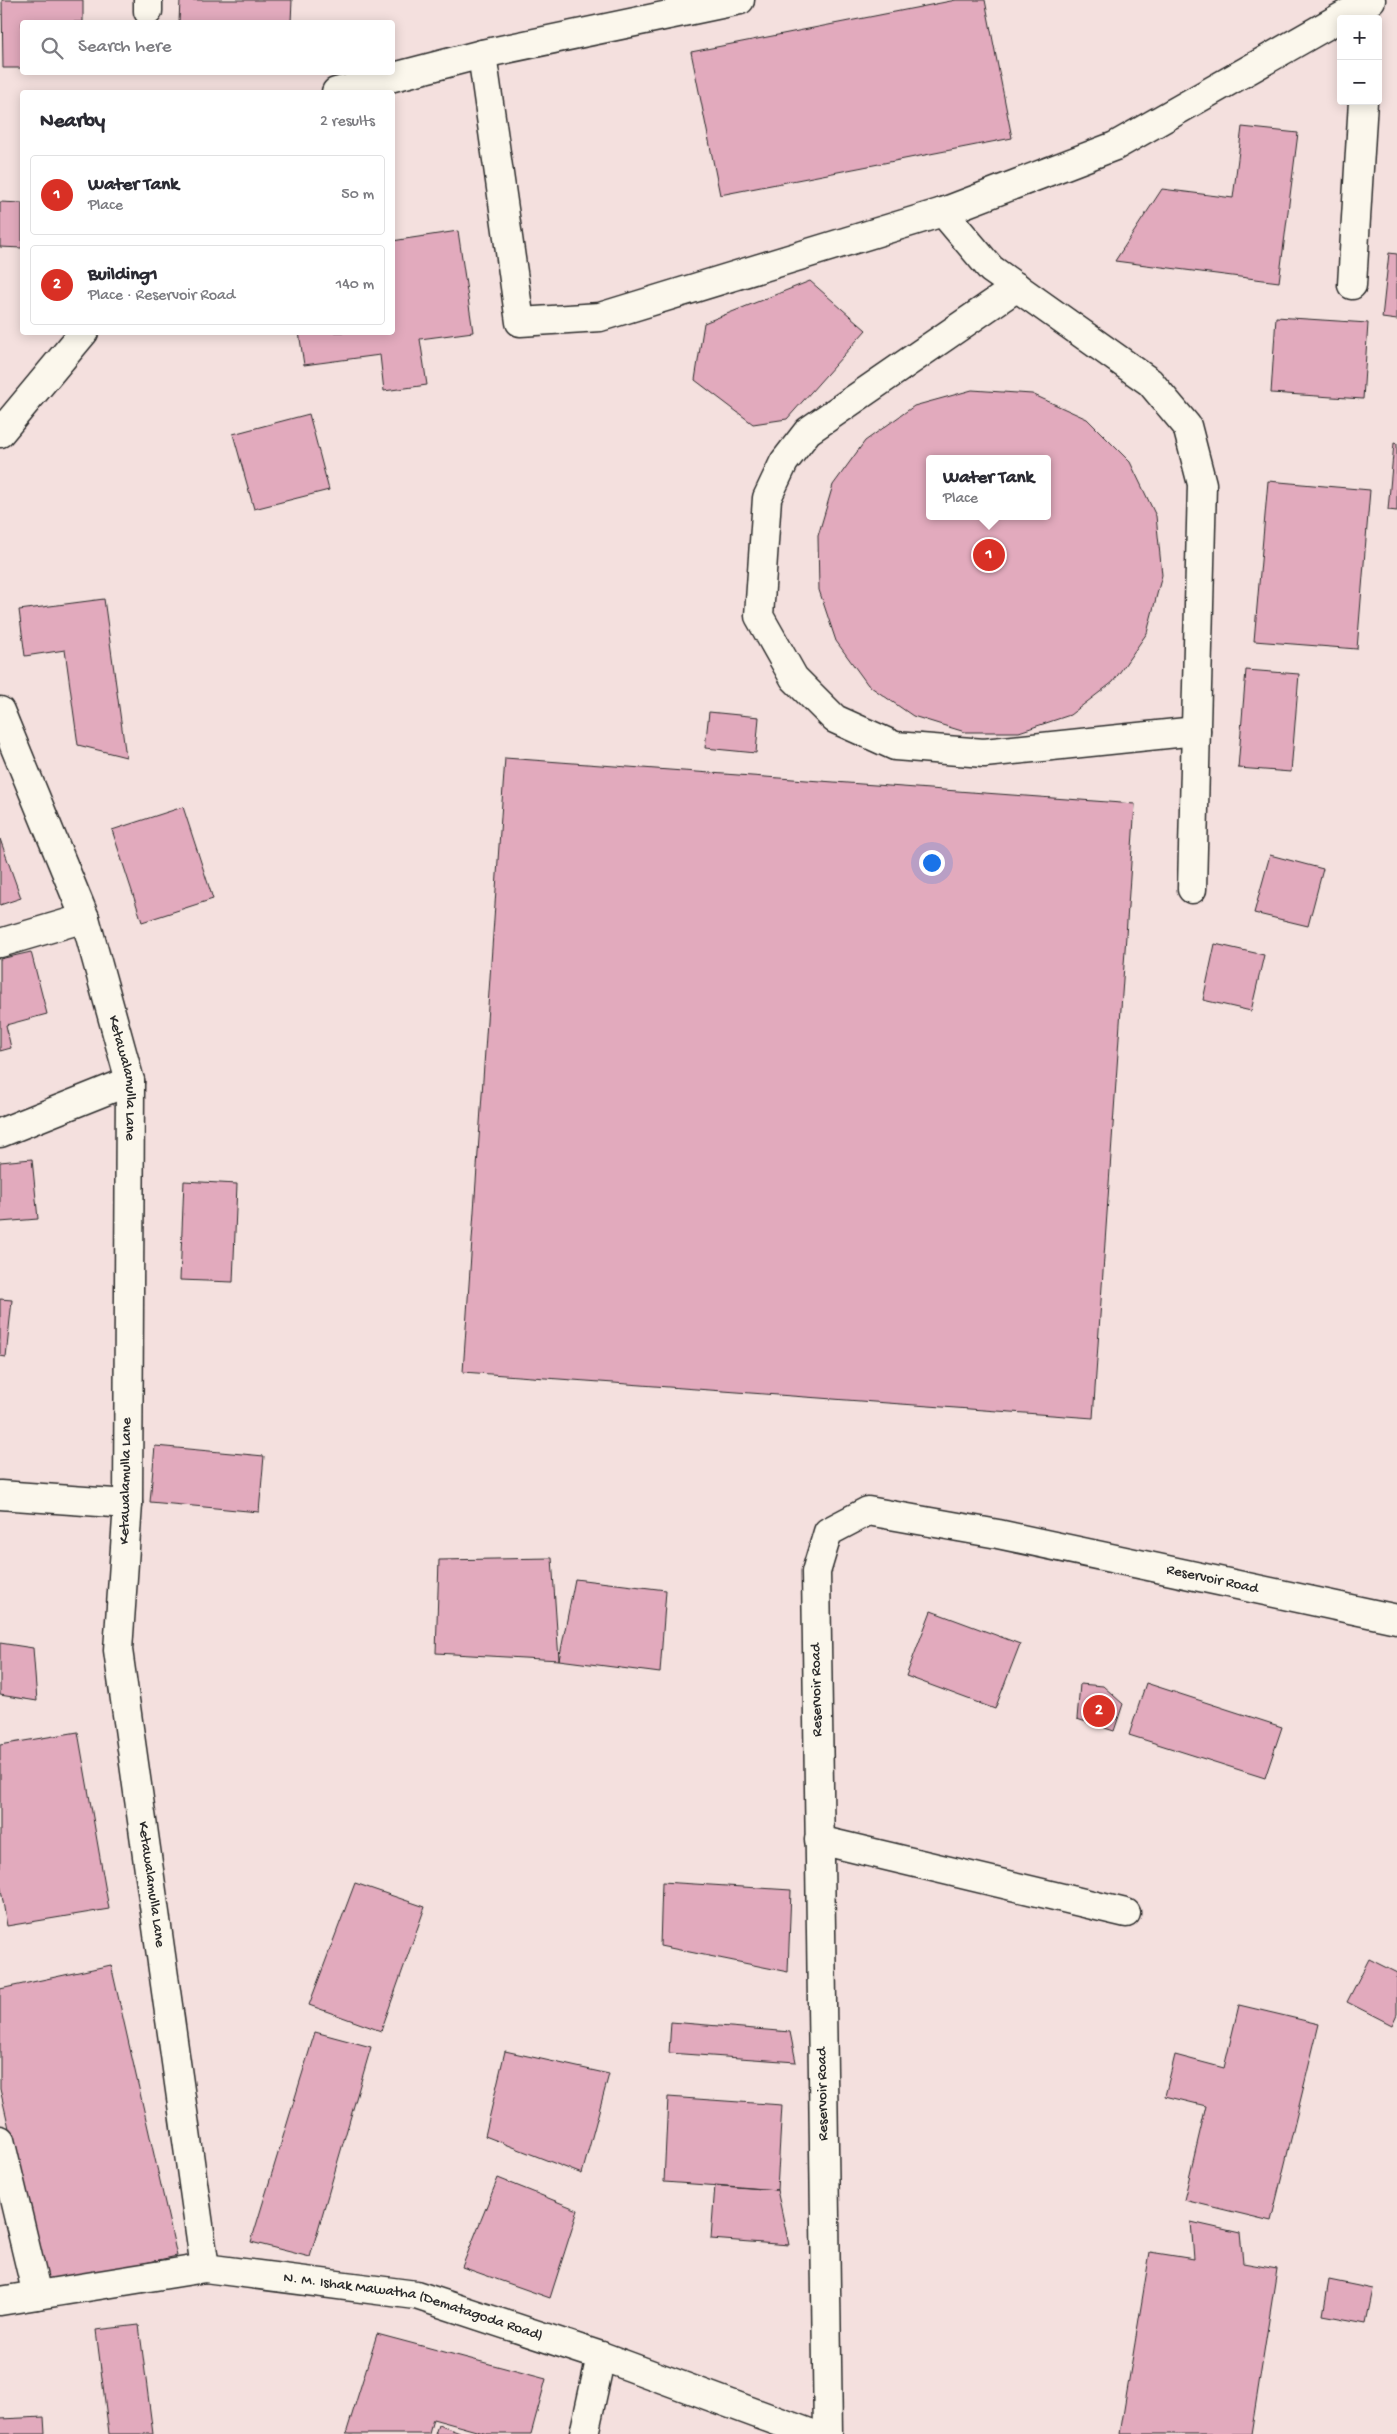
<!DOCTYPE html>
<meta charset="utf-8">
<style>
body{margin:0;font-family:"Gochi Hand",sans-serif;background:#f7f7f7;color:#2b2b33}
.controls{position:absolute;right:15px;top:15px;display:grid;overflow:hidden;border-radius:5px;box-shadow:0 2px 12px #0003}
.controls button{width:45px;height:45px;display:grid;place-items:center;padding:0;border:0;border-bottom:1px solid #e1e1e2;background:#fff;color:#2b2b33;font:25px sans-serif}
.you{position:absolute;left:931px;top:862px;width:18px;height:18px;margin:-12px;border:4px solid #fff;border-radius:50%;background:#1a73e8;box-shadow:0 0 0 8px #1a73e833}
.badge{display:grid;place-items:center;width:32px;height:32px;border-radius:50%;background:#d93025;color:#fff;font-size:16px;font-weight:700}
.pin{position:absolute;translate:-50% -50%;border:2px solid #fff;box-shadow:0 1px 5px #0006}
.popup{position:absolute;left:926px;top:455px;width:125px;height:65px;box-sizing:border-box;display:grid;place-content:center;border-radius:5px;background:#fff;filter:drop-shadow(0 1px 4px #0005);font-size:16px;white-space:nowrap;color:#7c7c81}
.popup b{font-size:19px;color:#2b2b33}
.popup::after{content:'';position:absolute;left:50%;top:100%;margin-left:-10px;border:10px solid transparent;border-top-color:#fff}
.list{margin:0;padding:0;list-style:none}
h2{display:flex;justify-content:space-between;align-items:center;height:65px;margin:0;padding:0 20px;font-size:21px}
h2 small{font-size:16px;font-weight:400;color:#7c7c81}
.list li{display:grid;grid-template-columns:32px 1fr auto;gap:15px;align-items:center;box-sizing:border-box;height:80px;margin:0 10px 10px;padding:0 10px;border:1px solid #e1e1e2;border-radius:5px}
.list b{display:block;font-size:19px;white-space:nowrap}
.list p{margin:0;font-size:16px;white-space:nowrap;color:#7c7c81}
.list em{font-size:16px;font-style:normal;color:#7c7c81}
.icon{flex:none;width:28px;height:28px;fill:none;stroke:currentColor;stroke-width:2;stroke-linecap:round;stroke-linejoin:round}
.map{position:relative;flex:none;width:1397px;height:2434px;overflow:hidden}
.search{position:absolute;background:#fff;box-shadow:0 2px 12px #0003;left:20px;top:20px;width:375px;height:55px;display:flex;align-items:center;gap:12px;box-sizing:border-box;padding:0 18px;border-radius:5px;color:#7c7c81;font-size:19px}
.panel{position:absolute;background:#fff;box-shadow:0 2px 12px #0003;left:20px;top:90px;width:375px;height:245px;border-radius:5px}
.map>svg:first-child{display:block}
.building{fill:#e2aabd;stroke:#2b2b2b;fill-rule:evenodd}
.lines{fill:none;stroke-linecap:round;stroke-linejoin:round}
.minor-casing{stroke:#2b2b2b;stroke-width:31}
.major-casing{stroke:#2b2b2b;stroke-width:31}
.minor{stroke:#fbf7ec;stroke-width:28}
.major{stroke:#fbf7ec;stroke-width:28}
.labels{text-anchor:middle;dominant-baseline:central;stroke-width:4;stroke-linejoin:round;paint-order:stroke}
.street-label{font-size:15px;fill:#2b2b2b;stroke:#fbf7ec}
</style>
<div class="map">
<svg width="1397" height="2434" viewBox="0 0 1397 2434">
<rect width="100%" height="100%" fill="#f4e0de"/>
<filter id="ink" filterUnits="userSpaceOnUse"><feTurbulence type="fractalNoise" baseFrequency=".02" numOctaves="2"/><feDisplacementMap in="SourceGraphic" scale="10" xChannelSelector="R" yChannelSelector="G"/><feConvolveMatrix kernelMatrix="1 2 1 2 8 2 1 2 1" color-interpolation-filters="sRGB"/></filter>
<g filter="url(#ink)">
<path class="building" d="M2 0H83V22H22V68H3Z
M180 0H292L291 22H179Z
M956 0H985L1012 138 720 195 691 52Z
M1242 127 1298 133 1279 282 1115 261 1162 189 1233 198Z
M0 202 22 203V248L0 247Z
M458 231 473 332 420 339 427 385 384 391 380 355 304 365 299 332H392V241Z
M1389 253 1397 254V320L1382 318Z
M810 281 866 330 787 419 753 424 695 380 704 323Z
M1276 317 1368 323 1363 399 1271 393Z
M972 390 1032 394 1087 419 1130 462 1156 516 1162 575 1147 633 1113 682 1070 715 1019 732H965L913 716 868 685 836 641 819 590 818 536 833 485 865 441 914 406ZM930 459H1048V516H930Z
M309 414 329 490 254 509 233 434Z
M1394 443 1397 444V511L1388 510Z
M1268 481 1370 490 1357 649 1254 641Z
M104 599 126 757 78 745 65 650 25 656 19 610Z
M1246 670 1299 674 1291 772 1238 768Z
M709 712 759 717 756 753 705 748Z
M505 758 1135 804 1093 1418 463 1372Z
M183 807 213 899 142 922 112 830Z
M0 839 21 898 0 905Z
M1270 855 1323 869 1308 926 1254 913Z
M1215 944 1264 955 1251 1011 1203 1000Z
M31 952 47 1014 6 1025 11 1048 0 1051V959Z
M32 1159 38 1219 0 1222V1162Z
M184 1181 237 1184 233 1282 180 1280Z
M0 1299 12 1300 6 1357 0 1356Z
M155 1446 264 1456 259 1512 150 1502Z
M552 1558 559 1660 436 1653 439 1560Z
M575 1579 666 1590 660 1673 559 1660Z
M931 1611 1020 1644 995 1709 906 1676Z
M0 1643 33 1648 37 1701 0 1695Z
M1146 1683 1282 1727 1265 1778 1129 1735Z
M1080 1684 1103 1686 1123 1704 1114 1731 1077 1719Z
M78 1732 109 1909 7 1926 0 1883V1745Z
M662 1882 791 1890 788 1972 660 1946Z
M355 1883 425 1907 381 2031 309 2005Z
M1369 1959 1397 1973V2014L1392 2025 1347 2002Z
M111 1965 177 2256 45 2285 0 2089V1989Z
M1239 2005 1319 2024 1271 2221 1184 2200 1206 2106 1165 2096 1175 2055 1224 2068Z
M671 2022 790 2032 796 2062 669 2053Z
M315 2032 371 2047 310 2257 251 2242Z
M505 2051 609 2074 582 2174 485 2136Z
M668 2097 782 2105 777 2190 664 2182Z
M498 2178 578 2210 550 2298 462 2267Z
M715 2185 777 2190 789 2245 711 2239Z
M1191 2222 1240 2233 1243 2263 1277 2269 1251 2434H1120L1150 2252 1194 2259Z
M1329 2280 1373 2289 1366 2323 1323 2315Z
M139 2325 153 2434H109L96 2330Z
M377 2334 546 2379 531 2434H487L433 2419 429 2434H346Z
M44 2417 45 2434H0V2419Z
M438 2425 463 2434H435Z"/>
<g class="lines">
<defs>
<g id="minor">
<path d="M148 11V0"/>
<path d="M482 54 520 322 600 317 943 212 1115 146 1371 0"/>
<path d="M336 92 482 54 740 0"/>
<path d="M943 212 991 269 1150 382 1187 426 1202 484 1192 889"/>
<path d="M1352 285 1363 101"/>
<path d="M1017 287 808 431 784 462 767 498 759 616 794 678 835 719 895 746 984 753 1196 731"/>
<path d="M0 433 84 332"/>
<path id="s1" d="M0 711 85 918 130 1081 128 1504 118 1650 205 2268"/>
<path d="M0 943 85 918"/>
<path d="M0 1133 130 1081"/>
<path d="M0 1495 128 1504"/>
<path d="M819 1840 1126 1913"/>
<path d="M0 2140 37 2295"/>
<path d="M584 2434 601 2356"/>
<path id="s2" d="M828 2434 816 1572 828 1532 868 1511 998 1534 1397 1619"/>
</g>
<g id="major">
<path id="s3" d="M0 2301 205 2268 416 2295 601 2356 812 2434"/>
</g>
</defs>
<use href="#minor" class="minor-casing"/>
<use href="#major" class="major-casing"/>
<use href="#minor" class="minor"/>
<use href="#major" class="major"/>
</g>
</g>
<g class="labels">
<g class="street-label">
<text stroke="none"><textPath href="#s1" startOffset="389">Ketawalamulla Lane</textPath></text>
<text transform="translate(126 1481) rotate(-89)">Ketawalamulla Lane</text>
<text stroke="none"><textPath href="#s2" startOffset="1300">Reservoir Road</textPath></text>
<text transform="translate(817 1690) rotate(-91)">Reservoir Road</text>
<text stroke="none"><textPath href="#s1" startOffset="1199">Ketawalamulla Lane</textPath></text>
<text transform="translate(823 2094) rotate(-91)">Reservoir Road</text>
<text stroke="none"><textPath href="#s3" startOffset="420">N. M. Ishak Mawatha (Dematagoda Road)</textPath></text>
</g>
</g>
</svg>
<div class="controls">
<button>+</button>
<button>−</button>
</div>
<div class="you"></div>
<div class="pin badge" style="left:989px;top:555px">1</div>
<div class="popup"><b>Water Tank</b>Place</div>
<div class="pin badge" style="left:1099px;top:1711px">2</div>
<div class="search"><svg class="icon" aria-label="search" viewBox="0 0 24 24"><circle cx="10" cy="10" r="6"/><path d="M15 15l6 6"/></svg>Search here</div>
<section class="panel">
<h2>Nearby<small>2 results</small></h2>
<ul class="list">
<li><span class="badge">1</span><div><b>Water Tank</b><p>Place</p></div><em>50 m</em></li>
<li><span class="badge">2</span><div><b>Building1</b><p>Place · Reservoir Road</p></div><em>140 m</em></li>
</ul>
</section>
</div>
